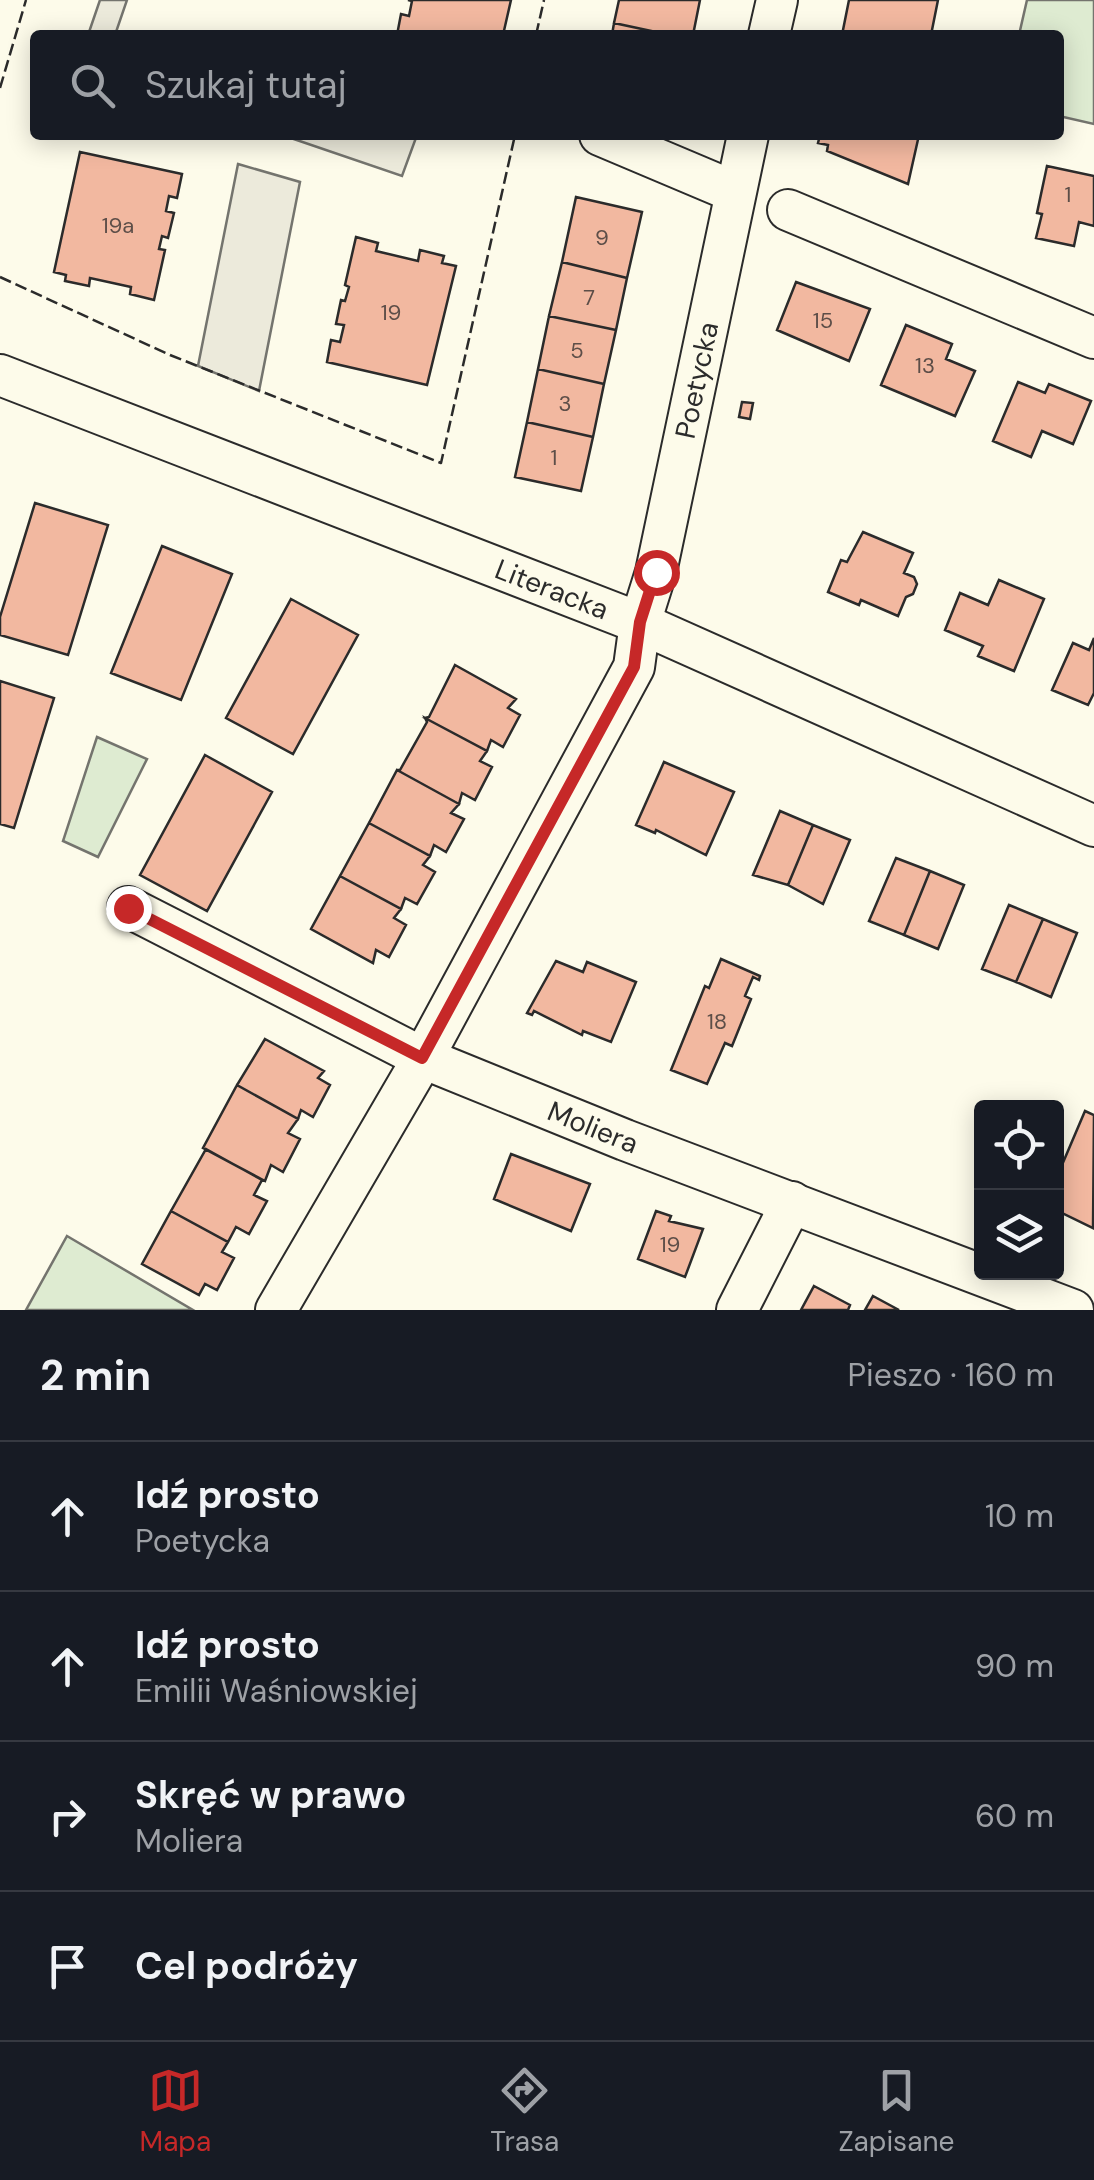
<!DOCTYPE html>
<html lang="pl">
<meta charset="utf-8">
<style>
body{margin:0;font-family:"DM Sans",sans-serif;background:#20242c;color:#f1f3f6}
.controls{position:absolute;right:30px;bottom:30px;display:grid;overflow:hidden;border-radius:10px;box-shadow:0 5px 25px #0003}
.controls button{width:90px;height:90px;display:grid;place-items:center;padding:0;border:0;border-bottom:2px solid #363941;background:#171b24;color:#f1f3f6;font:50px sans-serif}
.stop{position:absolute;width:30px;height:30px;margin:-22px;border:8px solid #c62828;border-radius:50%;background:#fff}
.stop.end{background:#c62828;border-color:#fff;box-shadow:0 2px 10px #0008}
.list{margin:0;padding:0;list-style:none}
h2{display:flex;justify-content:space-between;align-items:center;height:130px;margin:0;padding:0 40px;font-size:42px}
h2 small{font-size:32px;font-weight:400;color:#9ea1a6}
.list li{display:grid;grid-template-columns:65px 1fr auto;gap:30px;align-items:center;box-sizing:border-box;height:150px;padding:0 40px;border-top:2px solid #363941}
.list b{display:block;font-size:38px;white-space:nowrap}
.list p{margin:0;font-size:32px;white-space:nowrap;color:#9ea1a6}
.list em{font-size:32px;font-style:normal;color:#9ea1a6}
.icon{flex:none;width:55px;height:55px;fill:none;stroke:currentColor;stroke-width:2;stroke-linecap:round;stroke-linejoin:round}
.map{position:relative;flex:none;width:1094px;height:1310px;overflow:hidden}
.search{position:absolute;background:#171b24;box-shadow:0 5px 25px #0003;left:30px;right:30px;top:30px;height:110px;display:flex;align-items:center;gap:25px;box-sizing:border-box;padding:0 35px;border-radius:10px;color:#9ea1a6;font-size:38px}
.sheet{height:730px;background:#171b24}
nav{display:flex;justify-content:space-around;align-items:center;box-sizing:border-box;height:140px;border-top:2px solid #363941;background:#171b24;font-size:28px;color:#9ea1a6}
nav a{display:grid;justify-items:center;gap:5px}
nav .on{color:#c62828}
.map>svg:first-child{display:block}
.green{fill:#deebd1;stroke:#74746e;stroke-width:2.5}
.parking{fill:#eceadb;stroke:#74746e;stroke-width:2.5}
.building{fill:#f2b8a0;stroke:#2b2b2b;stroke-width:2.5}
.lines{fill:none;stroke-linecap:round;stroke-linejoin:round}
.minor-casing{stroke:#2b2b2b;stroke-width:44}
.minor{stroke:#fdfbea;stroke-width:40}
.fence{stroke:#2b2b2b;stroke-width:2.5;stroke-dasharray:12 5;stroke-linecap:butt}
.route{stroke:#c62828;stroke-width:12}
.labels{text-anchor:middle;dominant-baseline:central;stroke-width:8;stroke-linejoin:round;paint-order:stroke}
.number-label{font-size:22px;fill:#5d4e48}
.street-label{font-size:28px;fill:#2b2b2b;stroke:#fdfbea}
</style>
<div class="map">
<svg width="1094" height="1310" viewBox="0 0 1094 1310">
<rect width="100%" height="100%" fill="#fdfbea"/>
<path class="green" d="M1027 0H1094V124L1059 116V35H1019Z
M97 737 147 759 98 857 63 841Z
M67 1236 193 1310H26Z"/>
<path class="parking" d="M100 0H127L115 35H88Z
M282 135H417L402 176Z
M238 164 300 182 259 391 198 366Z"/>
<path class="building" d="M408 0H511L503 35H397L401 14 409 16 412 1Z
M619 0H700L693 35H670L614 23Z
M849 0H938L931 35H842Z
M614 23 670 35H612Z
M820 135H919L908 184 827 151 828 145 818 143Z
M80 152 182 174 177 198 169 196 166 211 174 213 168 238 162 236 159 249 165 250 154 300 130 294 131 287 90 278 89 286 65 281 66 275 54 272Z
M1047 166 1094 176V226L1079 222 1074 246 1036 238 1042 214 1037 213Z
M576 197 642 212 627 278 562 262Z
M356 237 378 243 376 251 418 261 420 250 444 256 442 263 456 266 427 385 327 362 331 340 340 342 344 325 336 324 341 300 345 301 349 287 345 285Z
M562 262 627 278 616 330 549 316Z
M796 282 870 309 849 361 777 330Z
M549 316 616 330 604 384 538 369Z
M906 325 952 344 946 359 975 371 955 416 881 385Z
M538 369 604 384 593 437 527 422Z
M1018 382 1045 393 1049 384 1091 401 1073 444 1042 431 1031 457 993 441Z
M742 402 753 403 750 419 739 417Z
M527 422 593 437 581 491 515 477Z
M35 503 108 525 68 655 0 635V617Z
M863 532 913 553 904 573 914 577 917 584 913 594 906 597 898 616 861 600 859 605 828 592 841 560 847 562Z
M162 546 232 574 181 700 111 673Z
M999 580 1044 599 1014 671 978 656 983 646 945 630 960 593 988 605Z
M291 599 358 635 293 754 226 718Z
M1094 638V693L1088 705 1052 690 1073 643 1089 650Z
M455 665 516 699 508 708 520 715 503 747 491 740 487 751 425 718 429 717Z
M0 681 54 698 14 828 0 824Z
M425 718 487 751 480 761 492 767 475 800 462 793 459 804 397 770H400L427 722Z
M205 755 272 792 207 911 140 875Z
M664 762 734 792 706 855 656 830 655 833 636 825Z
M397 770 459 804 451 813 464 819 446 852 434 845 430 856 369 823Z
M780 811 813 825 788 885 753 875Z
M369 823 430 856 423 865 435 872 417 904 405 898 401 909 340 876Z
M813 825 850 840 823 904 788 885Z
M896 858 930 871 904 935 869 921Z
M930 871 964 885 938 949 904 935Z
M340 876 401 909 394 918 406 925 389 957 376 950 373 963 311 929Z
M1009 905 1043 919 1016 982 982 969Z
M1043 919 1077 933 1051 997 1016 982Z
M721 959 760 976 759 980 753 977 745 996 751 999 732 1046 725 1043 707 1084 671 1070 705 986 709 988Z
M556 961 583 972 587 962 636 982 611 1042 583 1031 582 1035 534 1011 532 1015 527 1013Z
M265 1039 324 1071 318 1078 330 1085 313 1117 301 1110 298 1119 237 1085Z
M237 1085 298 1119 288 1133 300 1139 283 1172 271 1165 265 1181 203 1148Z
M1085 1111 1094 1115 1093 1228 1056 1210 1060 1188 1056 1186V1179Z
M206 1149 262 1180 254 1195 267 1201 249 1234 236 1227 228 1242 171 1211Z
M511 1154 590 1184 571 1231 494 1199Z
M171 1211 228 1242 222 1252 234 1258 217 1290 205 1284 199 1295 142 1264Z
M656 1211 671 1216 669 1221 703 1229 685 1277 638 1259Z
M814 1286 850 1305 848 1310H801Z
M873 1296 899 1310H865Z"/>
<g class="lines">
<defs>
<g id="minor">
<path d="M769 35 777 0"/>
<path d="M600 135 735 192"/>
<path d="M788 210 1094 338"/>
<path id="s1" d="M0 375 640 623 1094 826"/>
<path id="s2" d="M128 907 423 1058 625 1140 1073 1310"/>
<path id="s3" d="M276 1310 423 1058 634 667 640 623 656 572 748 135"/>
<path d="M737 1310 792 1202"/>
</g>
</defs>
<use href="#minor" class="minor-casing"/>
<use href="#minor" class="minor"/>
<path class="fence" d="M536 35 544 0
M0 88 26 0
M0 277 170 355 441 463 515 135"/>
</g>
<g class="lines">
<path class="route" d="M128 908 422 1058 634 667 640 622 656 572"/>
</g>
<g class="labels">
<g class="number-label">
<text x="1068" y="194">1</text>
<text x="118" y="225">19a</text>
<text x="602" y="237">9</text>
<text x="589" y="297">7</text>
<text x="391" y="312">19</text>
<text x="823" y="320">15</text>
<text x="577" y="350">5</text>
<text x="925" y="365">13</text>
<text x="565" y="403">3</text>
<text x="554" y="457">1</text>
<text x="717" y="1021">18</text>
<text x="670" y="1244">19</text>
</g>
<g class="street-label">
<text stroke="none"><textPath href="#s3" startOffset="1030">Poetycka</textPath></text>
<text stroke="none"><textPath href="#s1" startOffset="592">Literacka</textPath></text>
<text stroke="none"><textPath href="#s2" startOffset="515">Moliera</textPath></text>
</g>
</g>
</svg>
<div class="controls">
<button><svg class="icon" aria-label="locate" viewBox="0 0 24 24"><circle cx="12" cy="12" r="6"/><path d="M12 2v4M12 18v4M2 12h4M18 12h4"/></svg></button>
<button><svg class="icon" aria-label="layers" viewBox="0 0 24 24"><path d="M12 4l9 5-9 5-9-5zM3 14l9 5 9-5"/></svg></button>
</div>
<div class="stop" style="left:656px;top:572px"></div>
<div class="stop end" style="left:128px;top:908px"></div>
<div class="search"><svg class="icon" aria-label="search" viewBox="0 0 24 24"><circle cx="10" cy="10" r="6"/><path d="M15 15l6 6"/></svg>Szukaj tutaj</div>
</div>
<section class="sheet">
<h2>2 min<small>Pieszo · 160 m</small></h2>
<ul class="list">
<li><svg class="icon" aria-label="ahead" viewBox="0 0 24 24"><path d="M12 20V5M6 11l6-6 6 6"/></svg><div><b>Idź prosto</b><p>Poetycka</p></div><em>10 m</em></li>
<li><svg class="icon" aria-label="ahead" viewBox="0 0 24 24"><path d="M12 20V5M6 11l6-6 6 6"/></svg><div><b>Idź prosto</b><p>Emilii Waśniowskiej</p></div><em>90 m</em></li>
<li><svg class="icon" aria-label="right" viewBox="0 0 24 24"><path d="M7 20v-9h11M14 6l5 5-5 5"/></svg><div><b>Skręć w prawo</b><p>Moliera</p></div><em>60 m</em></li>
<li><svg class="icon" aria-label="arrive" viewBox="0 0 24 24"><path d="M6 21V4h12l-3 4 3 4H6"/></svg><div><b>Cel podróży</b></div></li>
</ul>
</section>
<nav>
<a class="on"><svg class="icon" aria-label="map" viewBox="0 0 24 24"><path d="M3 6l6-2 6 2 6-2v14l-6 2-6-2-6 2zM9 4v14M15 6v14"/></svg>Mapa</a>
<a><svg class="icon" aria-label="directions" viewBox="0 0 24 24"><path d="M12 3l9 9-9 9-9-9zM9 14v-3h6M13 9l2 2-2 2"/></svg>Trasa</a>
<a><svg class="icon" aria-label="saved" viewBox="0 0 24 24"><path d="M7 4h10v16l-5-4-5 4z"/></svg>Zapisane</a>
</nav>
